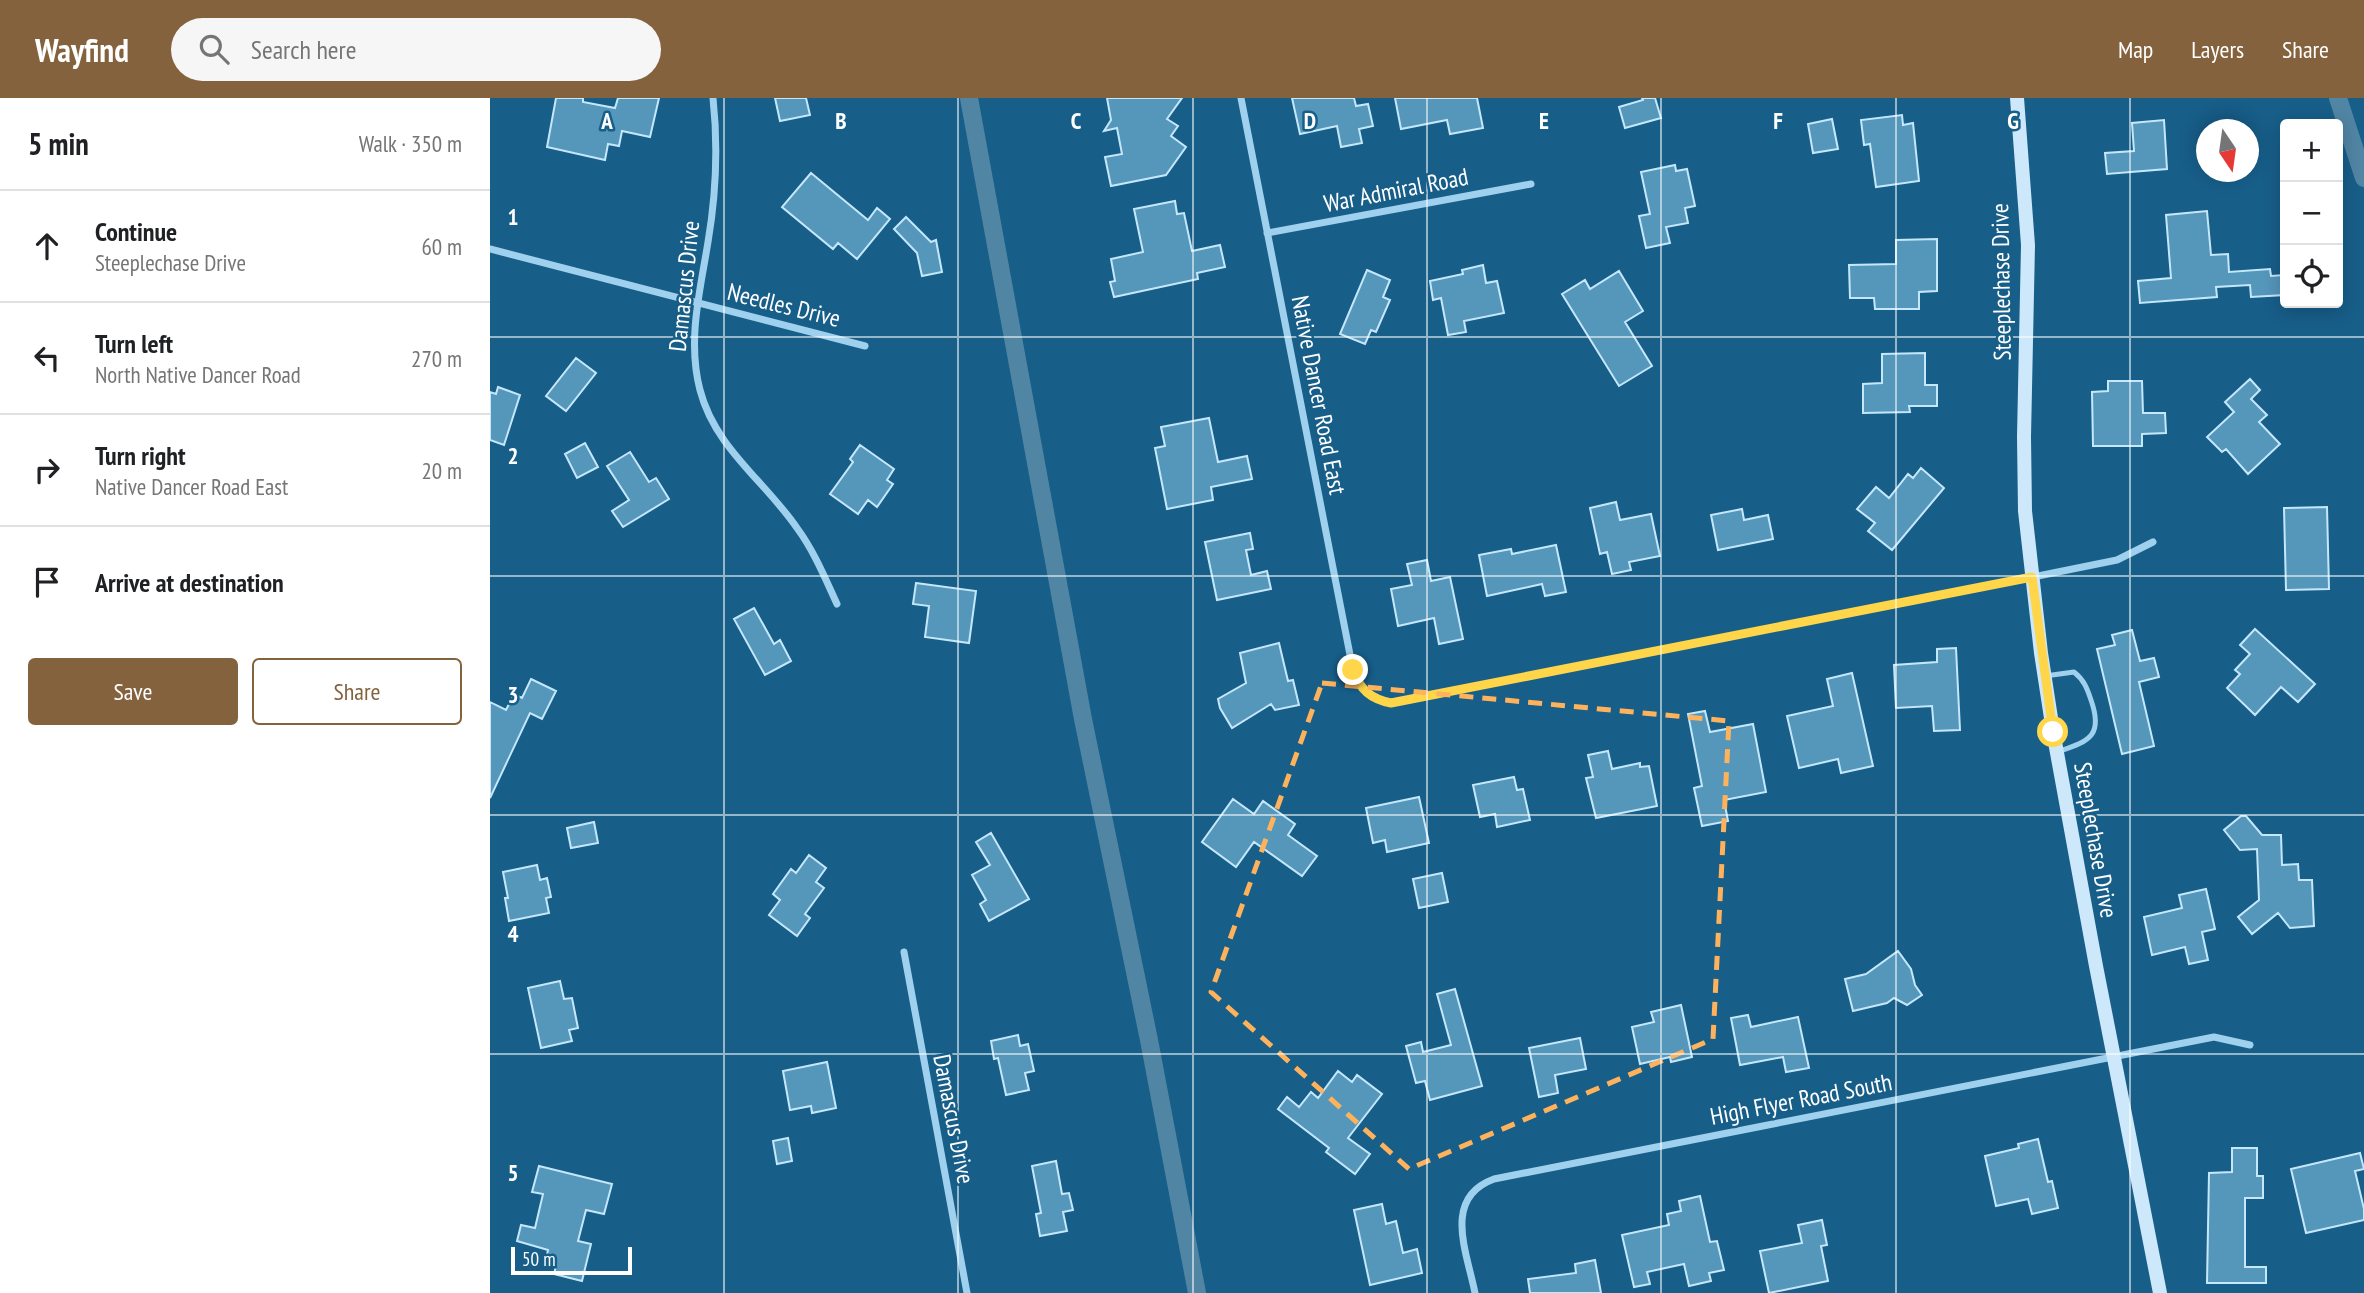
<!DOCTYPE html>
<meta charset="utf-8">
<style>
body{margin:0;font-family:"PT Sans Narrow",sans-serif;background:#f6f6f6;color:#202124}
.controls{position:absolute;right:21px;top:21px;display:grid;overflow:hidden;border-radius:7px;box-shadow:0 4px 18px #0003}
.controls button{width:63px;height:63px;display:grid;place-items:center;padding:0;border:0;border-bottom:2px solid #e0e0e0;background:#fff;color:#202124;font:35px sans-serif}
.compass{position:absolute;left:1706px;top:21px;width:63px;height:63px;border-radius:50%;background:#fff;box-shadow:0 4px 18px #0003;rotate:167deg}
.scale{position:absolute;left:21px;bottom:18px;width:121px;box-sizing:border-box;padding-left:7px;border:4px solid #fff;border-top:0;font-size:19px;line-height:24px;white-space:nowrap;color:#fff;-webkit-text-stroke:5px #175e89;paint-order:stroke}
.stop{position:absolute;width:21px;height:21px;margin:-16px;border:5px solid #ffd54a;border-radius:50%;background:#fff}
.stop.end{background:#ffd54a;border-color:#fff;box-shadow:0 2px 7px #0008}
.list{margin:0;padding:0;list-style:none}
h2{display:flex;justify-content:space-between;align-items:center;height:91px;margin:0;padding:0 28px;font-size:30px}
h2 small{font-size:23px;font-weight:400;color:#757577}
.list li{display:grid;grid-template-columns:46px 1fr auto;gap:21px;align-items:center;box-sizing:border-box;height:112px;padding:0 28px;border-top:2px solid #e0e0e0}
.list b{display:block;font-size:26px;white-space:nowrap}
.list p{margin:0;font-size:23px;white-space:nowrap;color:#757577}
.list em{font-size:23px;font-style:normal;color:#757577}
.actions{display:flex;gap:14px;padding:21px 28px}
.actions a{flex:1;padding:16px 0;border:2px solid #84623d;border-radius:7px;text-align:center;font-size:24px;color:#84623d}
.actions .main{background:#84623d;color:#fff}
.icon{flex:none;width:38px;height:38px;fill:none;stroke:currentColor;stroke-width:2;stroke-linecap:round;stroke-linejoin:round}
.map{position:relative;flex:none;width:1874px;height:1195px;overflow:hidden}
header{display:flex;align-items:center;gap:42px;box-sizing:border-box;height:98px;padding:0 35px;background:#84623d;color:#fff}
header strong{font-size:33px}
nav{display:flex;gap:38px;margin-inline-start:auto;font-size:24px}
.search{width:490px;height:63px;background:#f6f6f6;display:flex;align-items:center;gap:18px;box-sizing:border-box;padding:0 24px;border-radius:38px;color:#757577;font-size:26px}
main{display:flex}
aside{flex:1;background:#fff}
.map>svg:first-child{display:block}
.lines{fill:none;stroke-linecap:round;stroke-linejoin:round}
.canal{stroke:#5185a4;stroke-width:18}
.building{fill:#5596bb;stroke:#c5e7fa;stroke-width:2}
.lane{stroke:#9fd1ee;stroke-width:5}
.street{stroke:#9fd1ee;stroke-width:7}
.secondary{stroke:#cce8fa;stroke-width:14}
.route{stroke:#ffd54a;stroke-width:9}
.marked{fill:none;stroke:#ffb25c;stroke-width:5;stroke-dasharray:14 9;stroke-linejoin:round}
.grid{fill:none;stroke:#fff;stroke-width:2;stroke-opacity:0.55}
.labels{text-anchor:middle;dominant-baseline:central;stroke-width:5;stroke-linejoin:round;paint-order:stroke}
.street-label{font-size:24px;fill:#fff;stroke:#175e89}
.grid-label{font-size:23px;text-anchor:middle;font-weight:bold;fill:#fff;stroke:#175e89;stroke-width:5;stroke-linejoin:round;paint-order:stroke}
</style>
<header>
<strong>Wayfind</strong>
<div class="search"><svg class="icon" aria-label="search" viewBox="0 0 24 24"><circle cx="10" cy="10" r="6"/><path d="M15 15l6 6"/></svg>Search here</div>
<nav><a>Map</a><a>Layers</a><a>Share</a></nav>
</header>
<main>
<aside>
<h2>5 min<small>Walk · 350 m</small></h2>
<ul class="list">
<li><svg class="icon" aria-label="ahead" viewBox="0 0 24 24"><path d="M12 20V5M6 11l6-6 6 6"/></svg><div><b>Continue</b><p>Steeplechase Drive</p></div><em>60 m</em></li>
<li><svg class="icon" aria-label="left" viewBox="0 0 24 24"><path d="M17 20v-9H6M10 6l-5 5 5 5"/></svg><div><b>Turn left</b><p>North Native Dancer Road</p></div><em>270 m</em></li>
<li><svg class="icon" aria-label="right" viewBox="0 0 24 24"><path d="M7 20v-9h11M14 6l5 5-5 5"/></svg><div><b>Turn right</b><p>Native Dancer Road East</p></div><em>20 m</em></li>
<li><svg class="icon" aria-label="arrive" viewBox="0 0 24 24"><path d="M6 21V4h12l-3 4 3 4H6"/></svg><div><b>Arrive at destination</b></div></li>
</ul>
<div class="actions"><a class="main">Save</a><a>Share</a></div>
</aside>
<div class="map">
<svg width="1874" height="1195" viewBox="0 0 1874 1195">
<rect width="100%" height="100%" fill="#175e89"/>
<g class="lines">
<path class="canal" d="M479 0 593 621 659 942 707 1195
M1848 0 1874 80"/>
</g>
<path class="building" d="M66 0H93V4L125 10 128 0H169L160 39 132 33 129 48 118 46 115 62 57 49Z
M285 0H316L320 17 290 23Z
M617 0H692L677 21 688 28 681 38 696 49 676 77 621 88 615 59 632 56 627 30 614 33 621 22Z
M802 0H864L866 8 878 6 883 28 869 31 872 45 851 49 847 28 810 36Z
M905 0H987L993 30 960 36 957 22 911 31Z
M1152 0H1165L1171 20 1135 30 1129 9 1153 2Z
M1412 17 1413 27 1423 25 1429 83 1386 89 1380 46 1374 47 1371 22Z
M1342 21 1348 51 1323 55 1318 26Z
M1674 22 1677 71 1617 76 1615 55 1644 53 1642 25Z
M1185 67 1186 73 1197 71 1205 108 1195 110 1198 125 1176 129 1180 145 1156 150 1149 118 1160 116 1151 74Z
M321 75 378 122 387 110 400 121 367 161 348 145 343 151 292 109Z
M685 103 687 116 694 115 702 153 730 147 735 169 707 175 708 181 624 199 620 184 625 183 621 161 653 154 644 111Z
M1717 113 1721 157 1738 156 1739 174 1780 171 1781 178 1794 177 1795 197 1761 199 1760 187 1726 189 1727 199 1650 205 1648 183 1681 180 1676 117Z
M416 119 441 144 446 142 452 174 432 178 427 155 404 131Z
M1447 141V193L1429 194V211H1385L1384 200H1360L1359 167 1406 166V142Z
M993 167 996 185 1007 183 1014 215 974 223 976 234 958 237 951 200 943 202 940 183 973 176 972 172Z
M877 172 900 182 893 199 900 202 886 234 881 232 875 246 850 236Z
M1129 173 1153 213 1135 224 1162 268 1129 288 1072 196 1095 182 1100 191Z
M1435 255V287H1447V308H1419L1420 314 1373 315V286L1392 285V256Z
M86 260 106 275 76 313 56 298Z
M1760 281 1770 292 1761 301 1777 317 1769 324 1790 346 1758 376 1736 351 1732 354 1717 339 1744 314 1735 304Z
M1618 283H1652L1653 315H1675L1676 335 1652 336V348H1603L1602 294 1618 293Z
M8 289 30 297 14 347 0 342V294L6 296Z
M719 320 728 364 757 358 762 381 721 389 723 402 677 411 665 350 675 348 671 329Z
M95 345 108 369 87 380 75 356Z
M370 347 404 371 397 382 403 386 387 409 378 402 368 416 340 396 363 364 360 361Z
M140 354 159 384 166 380 179 401 133 429 122 413 139 402 117 368Z
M1431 370 1454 390 1402 452 1378 433 1385 425 1367 411 1386 389 1399 400 1418 376 1423 380Z
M1126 404 1130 422 1161 416 1170 458 1139 464 1141 472 1122 476 1117 454 1110 456 1100 410Z
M1837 409 1839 491 1796 492 1794 410Z
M1252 411 1254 422 1278 417 1283 441 1228 452 1221 417Z
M760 435 763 451 756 452 761 477 777 473 781 491 727 502 715 444Z
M1066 447 1076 494 1055 498 1052 486 997 498 989 457 1021 451 1022 456Z
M937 462 941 483 960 479 973 541 949 546 944 520 908 528 901 491 922 487 917 466Z
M426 485 486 493 479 545 435 539 439 508 423 506Z
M264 510 284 546 290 542 301 563 275 577 244 521Z
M1765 531 1825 586 1808 604 1791 589 1765 617 1737 590 1750 576 1745 572 1760 556 1750 547Z
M1642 532 1650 563 1664 560 1669 579 1649 584 1664 648 1632 656 1607 551 1625 547 1622 537Z
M789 545 798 583 803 582 809 607 785 612 781 606 742 630 730 610 728 601 756 585 750 555Z
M1466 550 1470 632 1444 633 1442 608 1406 610 1404 567 1447 564V551Z
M1362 575 1383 668 1351 675 1348 661 1309 670 1297 618 1343 608 1337 581Z
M41 581 66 593 52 621 40 615 0 700V604L16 612 24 596 32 600Z
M1215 613 1220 634 1263 626 1276 694 1234 702 1238 723 1212 728 1204 690 1212 688 1198 616Z
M1118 653 1122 671 1150 665V669L1159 668 1167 708 1106 720 1096 680 1103 679 1098 657Z
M1024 679 1027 692 1033 691 1040 722 1007 729 1005 716 990 719 983 687Z
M929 699 939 745 897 754 895 742 883 745 876 710Z
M743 701 764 716 773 703 805 726 798 737 827 758 812 778 764 744 746 769 712 744Z
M1751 718H1756L1772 737H1791L1792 767 1808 766 1809 782H1822L1824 828 1800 830 1788 815 1762 836 1748 819 1769 802 1767 751 1750 752 1734 732Z
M104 724 108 745 81 750 77 730Z
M501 735 539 801 499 823 490 806 496 802 482 777 500 767 486 744Z
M319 757 336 770 326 784 334 790 315 816 320 820 307 838 279 817 290 802 283 796 301 771 306 775Z
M47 767 50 782 57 780 61 799 56 800 59 815 19 823 15 800H18L13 774Z
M952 775 958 804 929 810 923 781Z
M1716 791 1725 831 1712 834 1718 862 1699 866 1695 849 1662 857 1654 819 1692 810 1689 797Z
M1408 853 1421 871 1425 887 1432 897 1417 907 1404 900 1397 905 1363 913 1355 881 1376 876Z
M70 883 74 901 82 900 88 930 79 932 82 943 51 950 38 890Z
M965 891 992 988 940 1002 935 983 926 985 916 948 931 944 933 954 961 947 947 896Z
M1191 907 1202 959 1181 964 1180 959 1150 966 1142 929 1164 924 1161 914Z
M1258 917 1261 929 1308 919 1319 970 1296 974 1293 959 1250 967 1241 920Z
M528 937 530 948 538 946 544 973 535 975 539 992 516 997 508 960 504 961 501 943Z
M1090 940 1096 971 1065 977 1068 995 1049 999 1039 950Z
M337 964 346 1010 322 1015 321 1008 300 1012 293 973Z
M848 973 862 984 867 977 892 996 858 1040 880 1056 865 1076 836 1054 839 1050 788 1011 797 999 809 1009 821 994 828 1000Z
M298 1040 302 1063 287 1066 283 1043Z
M1548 1041 1558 1084 1562 1083 1568 1110 1542 1116 1538 1101 1506 1108 1495 1058 1529 1050 1528 1046Z
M1742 1050H1767V1078H1773V1100H1755V1169H1776V1185H1717L1719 1075 1742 1074Z
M1870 1055 1874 1071 1865 1073 1874 1111V1122L1816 1135 1801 1071Z
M566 1063 572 1096 579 1095 583 1112 573 1114 577 1133 550 1138 546 1116 551 1115 542 1068Z
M49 1068 122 1086 114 1116 96 1112 88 1143 101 1146 92 1183 64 1176 66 1168 55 1166 58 1152 27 1143 31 1127 45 1130 53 1096 42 1094Z
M1210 1098 1220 1144 1227 1143 1234 1172 1219 1175 1221 1183 1199 1188 1194 1166 1157 1174 1160 1186 1144 1189 1132 1137 1179 1127 1177 1116 1191 1113 1189 1103Z
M892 1106 896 1126 906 1123 913 1155 927 1151 932 1175 880 1187 864 1112Z
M1332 1122 1337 1147 1331 1148 1338 1183 1279 1195 1270 1153 1312 1145 1308 1127Z
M1105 1162 1111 1195H1040L1038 1181 1086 1175 1085 1166Z"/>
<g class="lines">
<path class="lane" d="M1555 578 1584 574C1594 582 1597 590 1601 602 1613 636 1601 643 1570 653"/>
<path class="street" d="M223 0C228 47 226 97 218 144 210 194 197 242 210 292 225 350 275 383 307 430 324 453 335 480 347 506
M751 0 863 572C870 592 881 601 901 605L1543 479 1627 462 1663 444
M777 135 1041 86
M0 151 375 248
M414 854 477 1195
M985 1195C977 1154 952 1100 1004 1081L1724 939 1760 947"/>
<path class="secondary" d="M1527 0 1538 147 1534 339 1535 413 1551 555 1563 633 1606 868 1670 1195"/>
</g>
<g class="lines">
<path class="route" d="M863 572C870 592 881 601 901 605L1542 479 1563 634"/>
</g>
<path class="marked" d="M832 585 1239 623 1223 941 919 1071 721 894Z"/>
<path class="grid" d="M234 0V1195M468 0V1195M703 0V1195M937 0V1195M1171 0V1195M1406 0V1195M1640 0V1195M0 239H1874M0 478H1874M0 717H1874M0 956H1874"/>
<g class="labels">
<g class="street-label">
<text transform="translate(906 92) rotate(-11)">War Admiral Road</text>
<text transform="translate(1511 184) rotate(-91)">Steeplechase Drive</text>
<text transform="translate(194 188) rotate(-84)">Damascus Drive</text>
<text transform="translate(294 207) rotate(14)">Needles Drive</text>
<text transform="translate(829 297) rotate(79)">Native Dancer Road East</text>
<text transform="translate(1606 742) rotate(80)">Steeplechase Drive</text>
<text transform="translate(1311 1001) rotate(-11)">High Flyer Road South</text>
<text transform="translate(464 1021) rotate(79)">Damascus Drive</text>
</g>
</g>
<g class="grid-label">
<text x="117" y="31">A</text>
<text x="351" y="31">B</text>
<text x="586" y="31">C</text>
<text x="820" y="31">D</text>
<text x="1054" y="31">E</text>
<text x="1288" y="31">F</text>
<text x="1523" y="31">G</text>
<text x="23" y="127">1</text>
<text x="23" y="366">2</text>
<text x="23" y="605">3</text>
<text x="23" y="844">4</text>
<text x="23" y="1083">5</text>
</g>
</svg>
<div class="controls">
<button>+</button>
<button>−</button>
<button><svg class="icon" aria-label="locate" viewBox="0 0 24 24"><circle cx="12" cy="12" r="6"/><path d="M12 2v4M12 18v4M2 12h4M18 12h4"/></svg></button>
</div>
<svg class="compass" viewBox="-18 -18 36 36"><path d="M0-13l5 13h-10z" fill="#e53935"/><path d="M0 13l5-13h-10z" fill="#757577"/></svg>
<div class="scale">50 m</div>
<div class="stop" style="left:1563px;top:634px"></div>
<div class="stop end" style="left:863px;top:572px"></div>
</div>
</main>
